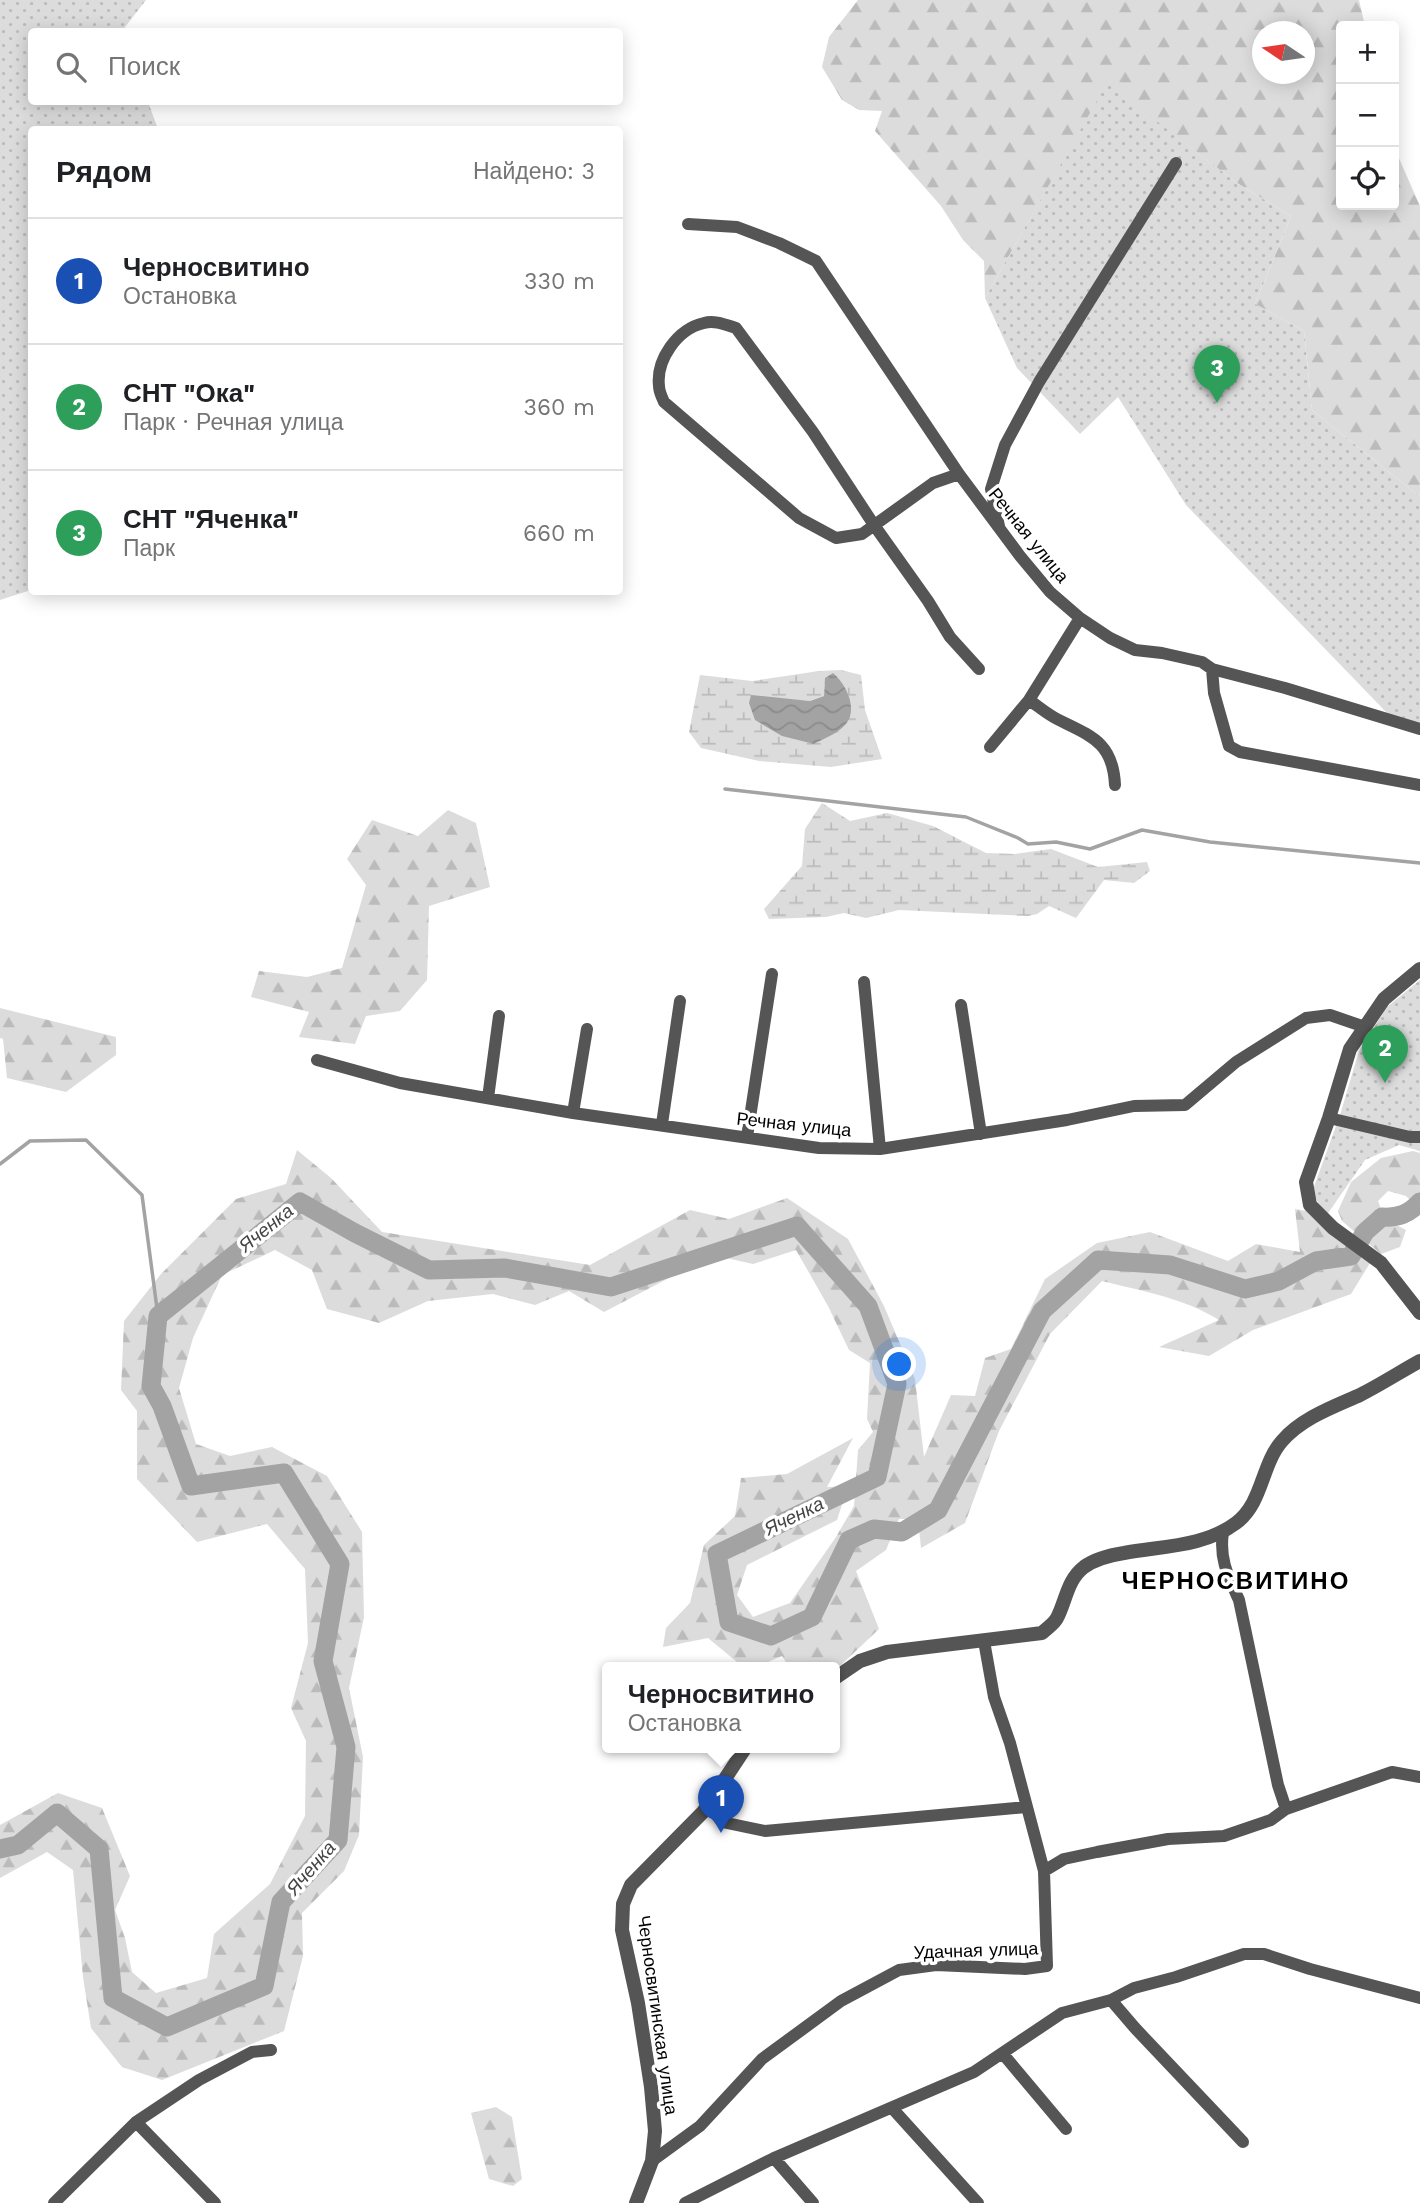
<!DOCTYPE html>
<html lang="ru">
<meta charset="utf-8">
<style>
body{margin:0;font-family:"Work Sans",sans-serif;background:#f6f6f6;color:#202124}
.controls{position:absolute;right:21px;top:21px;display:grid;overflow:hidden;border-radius:7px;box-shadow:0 4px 18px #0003}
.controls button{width:63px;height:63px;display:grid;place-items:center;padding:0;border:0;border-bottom:2px solid #e0e0e0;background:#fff;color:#202124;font:35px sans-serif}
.compass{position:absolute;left:1252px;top:21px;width:63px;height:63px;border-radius:50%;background:#fff;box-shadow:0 4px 18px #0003;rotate:283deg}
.you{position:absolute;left:900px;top:1365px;width:24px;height:24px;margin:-18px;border:5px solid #fff;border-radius:50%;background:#1a73e8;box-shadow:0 0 0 10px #1a73e833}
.badge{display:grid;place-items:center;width:46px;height:46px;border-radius:50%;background:#000;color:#fff;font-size:23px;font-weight:700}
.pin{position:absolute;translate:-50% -58px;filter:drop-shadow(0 2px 4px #0008)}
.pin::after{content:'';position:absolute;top:37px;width:24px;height:21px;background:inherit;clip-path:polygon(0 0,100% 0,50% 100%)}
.popup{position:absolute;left:602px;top:1662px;width:238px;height:91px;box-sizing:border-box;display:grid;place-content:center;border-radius:7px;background:#fff;filter:drop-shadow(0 2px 5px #0005);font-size:23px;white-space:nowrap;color:#757577}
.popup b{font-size:26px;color:#202124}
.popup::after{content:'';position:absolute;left:50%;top:100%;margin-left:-14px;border:14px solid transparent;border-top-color:#fff}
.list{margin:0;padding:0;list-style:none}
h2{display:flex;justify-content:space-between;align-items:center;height:91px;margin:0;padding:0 28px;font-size:30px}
h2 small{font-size:23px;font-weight:400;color:#757577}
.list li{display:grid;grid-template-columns:46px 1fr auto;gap:21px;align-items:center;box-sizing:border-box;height:126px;padding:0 28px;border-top:2px solid #e0e0e0}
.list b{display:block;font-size:26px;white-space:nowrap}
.list p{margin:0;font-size:23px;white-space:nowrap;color:#757577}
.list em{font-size:23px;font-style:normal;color:#757577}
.icon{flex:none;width:38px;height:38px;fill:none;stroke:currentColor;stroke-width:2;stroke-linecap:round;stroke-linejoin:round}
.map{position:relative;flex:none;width:1420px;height:2203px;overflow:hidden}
.search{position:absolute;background:#fff;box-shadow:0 4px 18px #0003;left:28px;top:28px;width:595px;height:77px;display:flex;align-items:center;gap:18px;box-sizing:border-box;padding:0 24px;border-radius:7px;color:#757577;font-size:26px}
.panel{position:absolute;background:#fff;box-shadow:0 4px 18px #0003;left:28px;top:126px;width:595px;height:469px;border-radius:7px}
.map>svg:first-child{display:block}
.forest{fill:url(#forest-firs);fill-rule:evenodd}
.wetland{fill:url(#wetland-marsh);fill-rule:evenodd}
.garden{fill:url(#garden-dots)}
.water{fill:url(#water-waves)}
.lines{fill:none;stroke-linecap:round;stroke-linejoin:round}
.stream{stroke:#a3a3a3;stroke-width:3.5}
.river{stroke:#a3a3a3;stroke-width:19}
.minor{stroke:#555;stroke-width:12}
.tertiary{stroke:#555;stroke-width:14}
.labels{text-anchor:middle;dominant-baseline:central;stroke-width:7;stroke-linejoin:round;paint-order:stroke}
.street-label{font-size:18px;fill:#000;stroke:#fff}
.water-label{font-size:19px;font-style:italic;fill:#444;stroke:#fff}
.district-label{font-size:24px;font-weight:bold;letter-spacing:2px;fill:#000;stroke:#fff}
</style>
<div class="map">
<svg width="1420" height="2203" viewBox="0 0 1420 2203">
<defs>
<pattern id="forest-firs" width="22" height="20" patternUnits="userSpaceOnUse" patternTransform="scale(1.75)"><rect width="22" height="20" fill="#dcdcdc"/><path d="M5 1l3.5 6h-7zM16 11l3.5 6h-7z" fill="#bbb"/></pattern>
<pattern id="wetland-marsh" width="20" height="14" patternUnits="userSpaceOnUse" patternTransform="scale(1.75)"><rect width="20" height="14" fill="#dcdcdc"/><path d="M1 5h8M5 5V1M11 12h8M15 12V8" fill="none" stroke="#bbb"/></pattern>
<pattern id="garden-dots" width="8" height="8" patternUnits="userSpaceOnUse" patternTransform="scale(1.75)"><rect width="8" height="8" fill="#dcdcdc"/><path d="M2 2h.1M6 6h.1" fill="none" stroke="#bbb" stroke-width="1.8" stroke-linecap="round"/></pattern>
<pattern id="water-waves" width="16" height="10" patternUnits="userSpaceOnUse" patternTransform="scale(1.75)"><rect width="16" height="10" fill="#a3a3a3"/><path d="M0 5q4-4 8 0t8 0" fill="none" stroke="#8b8b8b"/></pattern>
</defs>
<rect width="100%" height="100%" fill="#fff"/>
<path class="forest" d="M858 0H1359L1365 26H1341V205H1394V138L1398 156 1420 206V497L1312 410 1304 331 1255 304 1291 216 1237 183 1107 84 985 298 984 261 963 240 941 206 875 131 882 111 859 110 842 100 822 67 829 37ZM1262 32H1304V74H1262Z
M448 810 476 823 490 887 429 906 427 980 400 1011 366 1016 355 1044 299 1037 309 1012 251 997 259 971 307 977 342 968 366 885 347 859 372 820 418 836Z
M0 1008 116 1037V1055L66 1092 7 1078 3 1039 0 1038Z
M297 1150 331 1178 382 1232 590 1265 690 1210 729 1219 787 1198 848 1239 884 1306 915 1379 924 1457 951 1395 975 1396 985 1358 1011 1349 1045 1279 1097 1243 1150 1232 1228 1261 1256 1244 1300 1252 1295 1209 1306 1211 1333 1237 1370 1263 1351 1294 1253 1330 1209 1356 1159 1347 1219 1320C1184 1298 1142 1291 1102 1281L1050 1334 999 1431 965 1523 921 1548 918 1519H899L886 1550 856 1571 879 1629 841 1665 835 1667H789L782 1656 756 1667H743L708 1638 663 1647 666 1628 690 1603 704 1545 735 1516 741 1478 787 1474 853 1438 827 1487 848 1486 837 1520 747 1565 737 1595 753 1617 790 1603 836 1537 854 1506 858 1450 873 1432 867 1419 870 1363 849 1350 828 1306 796 1250 753 1264 713 1255 604 1312 569 1291 535 1305 493 1294 428 1301 379 1323 327 1309 312 1270 275 1250 222 1275 193 1338 179 1388 196 1444 230 1456 272 1447 327 1476 362 1532 364 1617 349 1688 363 1757 359 1835 344 1871 302 1913 303 1956 284 2031 162 2080 122 2067 91 2028 83 1977 73 1870 47 1852 0 1878V1825L58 1793 102 1808 130 1876 115 1910 125 1938 132 1972 156 1993 207 1978 214 1934 270 1884 305 1816 306 1741 291 1708 308 1643 305 1569 267 1524 197 1542 137 1479V1411L121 1390 124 1321 161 1274 236 1199 286 1184Z
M1413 1151 1420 1153V1210L1406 1196 1388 1191 1378 1201 1385 1219 1406 1230 1400 1247 1381 1254 1342 1221 1338 1211 1351 1182 1381 1158Z
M496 2107 512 2117 522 2179 513 2186 489 2179 471 2113Z"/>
<path class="wetland" d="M841 670 861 675 865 710 882 759 831 767 759 761 701 748 689 732 700 675 752 681 819 671ZM825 678 844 726 761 697 810 701 824 696Z
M822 803 850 821 887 813 933 826 986 853 1015 854 1051 849 1098 867 1147 862 1150 871 1134 883 1104 880 1076 918 1049 906 1037 914 1028 916 899 910 866 918 844 913 826 917 769 919 764 909 802 866 805 829Z"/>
<path class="garden" d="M0 0H146L122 31 32 32V102H148L158 129 32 130 31 590 0 600Z
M1107 83 1237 183 1291 216 1255 304 1304 331 1312 410 1420 497V725L1389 715 1186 505 1118 397 1080 434 1017 368 985 298Z
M1420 980V1151L1399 1145 1365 1160 1326 1216 1312 1192 1340 1115 1359 1051 1387 1007Z"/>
<path class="water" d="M833 673C847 685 860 712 843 727 836 734 823 739 814 744L782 736 755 720 749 703 751 695 810 701 824 696 825 678Z"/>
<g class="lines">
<path class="stream" d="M725 789 966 817 1018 838 1028 844 1056 842 1090 849 1142 830 1210 842 1420 863
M0 1164 30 1141 86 1140 142 1195 158 1316"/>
<path class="river" d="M0 1849 18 1845 57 1813 99 1849 113 1998 167 2027 264 1986 281 1902 338 1840 346 1747 323 1661 340 1564 284 1473 191 1486 162 1406 151 1386 158 1316 300 1202 355 1233 429 1270 505 1268 611 1287 797 1226 868 1306 897 1384 877 1477 717 1554 729 1622 771 1636 812 1617 849 1540 874 1529 902 1532 938 1510 1042 1311 1098 1260 1170 1265 1245 1289 1279 1281 1316 1261 1351 1256 1365 1232 1382 1217C1398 1218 1409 1214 1420 1202"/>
<path class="minor" d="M688 224 737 227 779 243 816 261 959 474 1020 556 1050 592 1080 618 1110 638 1135 650 1162 653 1202 662 1212 669 1285 688 1420 729
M959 474 933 483 862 534 836 538 799 518 664 402C662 397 659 392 659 386 656 360 677 329 704 323 715 320 726 325 736 328L813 432 874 525 928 601 950 637 979 669
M999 526 991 489 1005 445 1039 382 1176 163
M1212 669 1214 693 1229 746 1240 752 1420 785
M1029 700C1038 706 1047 714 1057 719 1091 736 1113 742 1115 785
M990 747 1029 700 1080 618
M864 982 880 1149
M961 1005 981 1134
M317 1060 400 1083 573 1113 819 1148 880 1149 1067 1120 1134 1106 1185 1105 1236 1062 1306 1018 1330 1015 1365 1027
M488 1098 499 1016
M573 1113 587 1029
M1329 1118 1410 1137H1420
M662 1124 680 1001
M747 1137 772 974
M1223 1532C1219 1559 1228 1576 1239 1600L1278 1785 1286 1809
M984 1641 994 1697 1010 1743 1044 1871
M709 1805 722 1822 765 1831 1026 1807
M1111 2000 1135 2028 1243 2142
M1003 2054 1066 2129
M892 2108 978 2203
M136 2122 215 2203
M774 2158 813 2203
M652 2161 700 2126 762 2059 841 2001 899 1970 936 1965 1025 1969 1047 1966 1044 1871 1064 1859 1097 1852 1168 1839 1224 1836 1271 1820 1286 1809 1392 1772 1420 1777
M54 2203 136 2122 199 2080 252 2052 271 2050
M685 2203 774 2158 974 2072 1062 2013 1111 2000 1134 1988 1176 1977 1244 1954H1264L1310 1969 1420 1998"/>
<path class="tertiary" d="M1420 969 1384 999 1350 1049 1329 1118 1306 1182 1310 1205 1333 1228 1381 1263 1420 1313
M835 1678 860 1661 887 1652 1042 1633C1047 1628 1054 1624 1057 1618 1066 1601 1067 1580 1084 1567 1095 1559 1111 1555 1124 1553 1162 1546 1204 1547 1236 1523 1263 1503 1261 1465 1282 1441 1302 1418 1333 1407 1360 1395 1380 1385 1400 1372 1420 1361
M636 2203 652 2161 655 2131 651 2087 638 2003 622 1930 623 1904 631 1885 703 1812 746 1747"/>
</g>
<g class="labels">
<g class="street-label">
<text transform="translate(1029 535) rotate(51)">Речная улица</text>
<text transform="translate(794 1124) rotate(6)">Речная улица</text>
<text transform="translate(976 1950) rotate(-2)">Удачная улица</text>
<text transform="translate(658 2015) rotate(82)">Черносвитинская улица</text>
</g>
<g class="water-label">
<text transform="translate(266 1228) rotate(-39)">Яченка</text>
<text transform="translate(794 1516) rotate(-26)">Яченка</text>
<text transform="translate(311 1868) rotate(-49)">Яченка</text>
</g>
<g class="district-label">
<text x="1236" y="1581">ЧЕРНОСВИТИНО</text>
</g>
</g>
</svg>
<div class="controls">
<button>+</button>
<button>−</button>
<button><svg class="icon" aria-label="locate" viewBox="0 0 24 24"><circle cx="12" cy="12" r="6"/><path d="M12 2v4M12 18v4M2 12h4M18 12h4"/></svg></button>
</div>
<svg class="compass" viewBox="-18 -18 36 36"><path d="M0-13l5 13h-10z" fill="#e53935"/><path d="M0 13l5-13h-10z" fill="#757577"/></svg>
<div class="you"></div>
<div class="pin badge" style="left:721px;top:1833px;background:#1a4fb4">1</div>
<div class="popup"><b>Черносвитино</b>Остановка</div>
<div class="pin badge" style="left:1385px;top:1083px;background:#2e9e5b">2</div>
<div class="pin badge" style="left:1217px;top:403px;background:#2e9e5b">3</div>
<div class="search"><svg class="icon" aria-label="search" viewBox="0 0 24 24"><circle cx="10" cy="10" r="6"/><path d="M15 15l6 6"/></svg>Поиск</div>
<section class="panel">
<h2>Рядом<small>Найдено: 3</small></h2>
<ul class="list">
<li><span class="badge" style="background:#1a4fb4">1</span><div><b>Черносвитино</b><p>Остановка</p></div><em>330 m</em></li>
<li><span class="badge" style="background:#2e9e5b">2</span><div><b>СНТ &quot;Ока&quot;</b><p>Парк · Речная улица</p></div><em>360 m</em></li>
<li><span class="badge" style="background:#2e9e5b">3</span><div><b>СНТ &quot;Яченка&quot;</b><p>Парк</p></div><em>660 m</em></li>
</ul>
</section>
</div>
